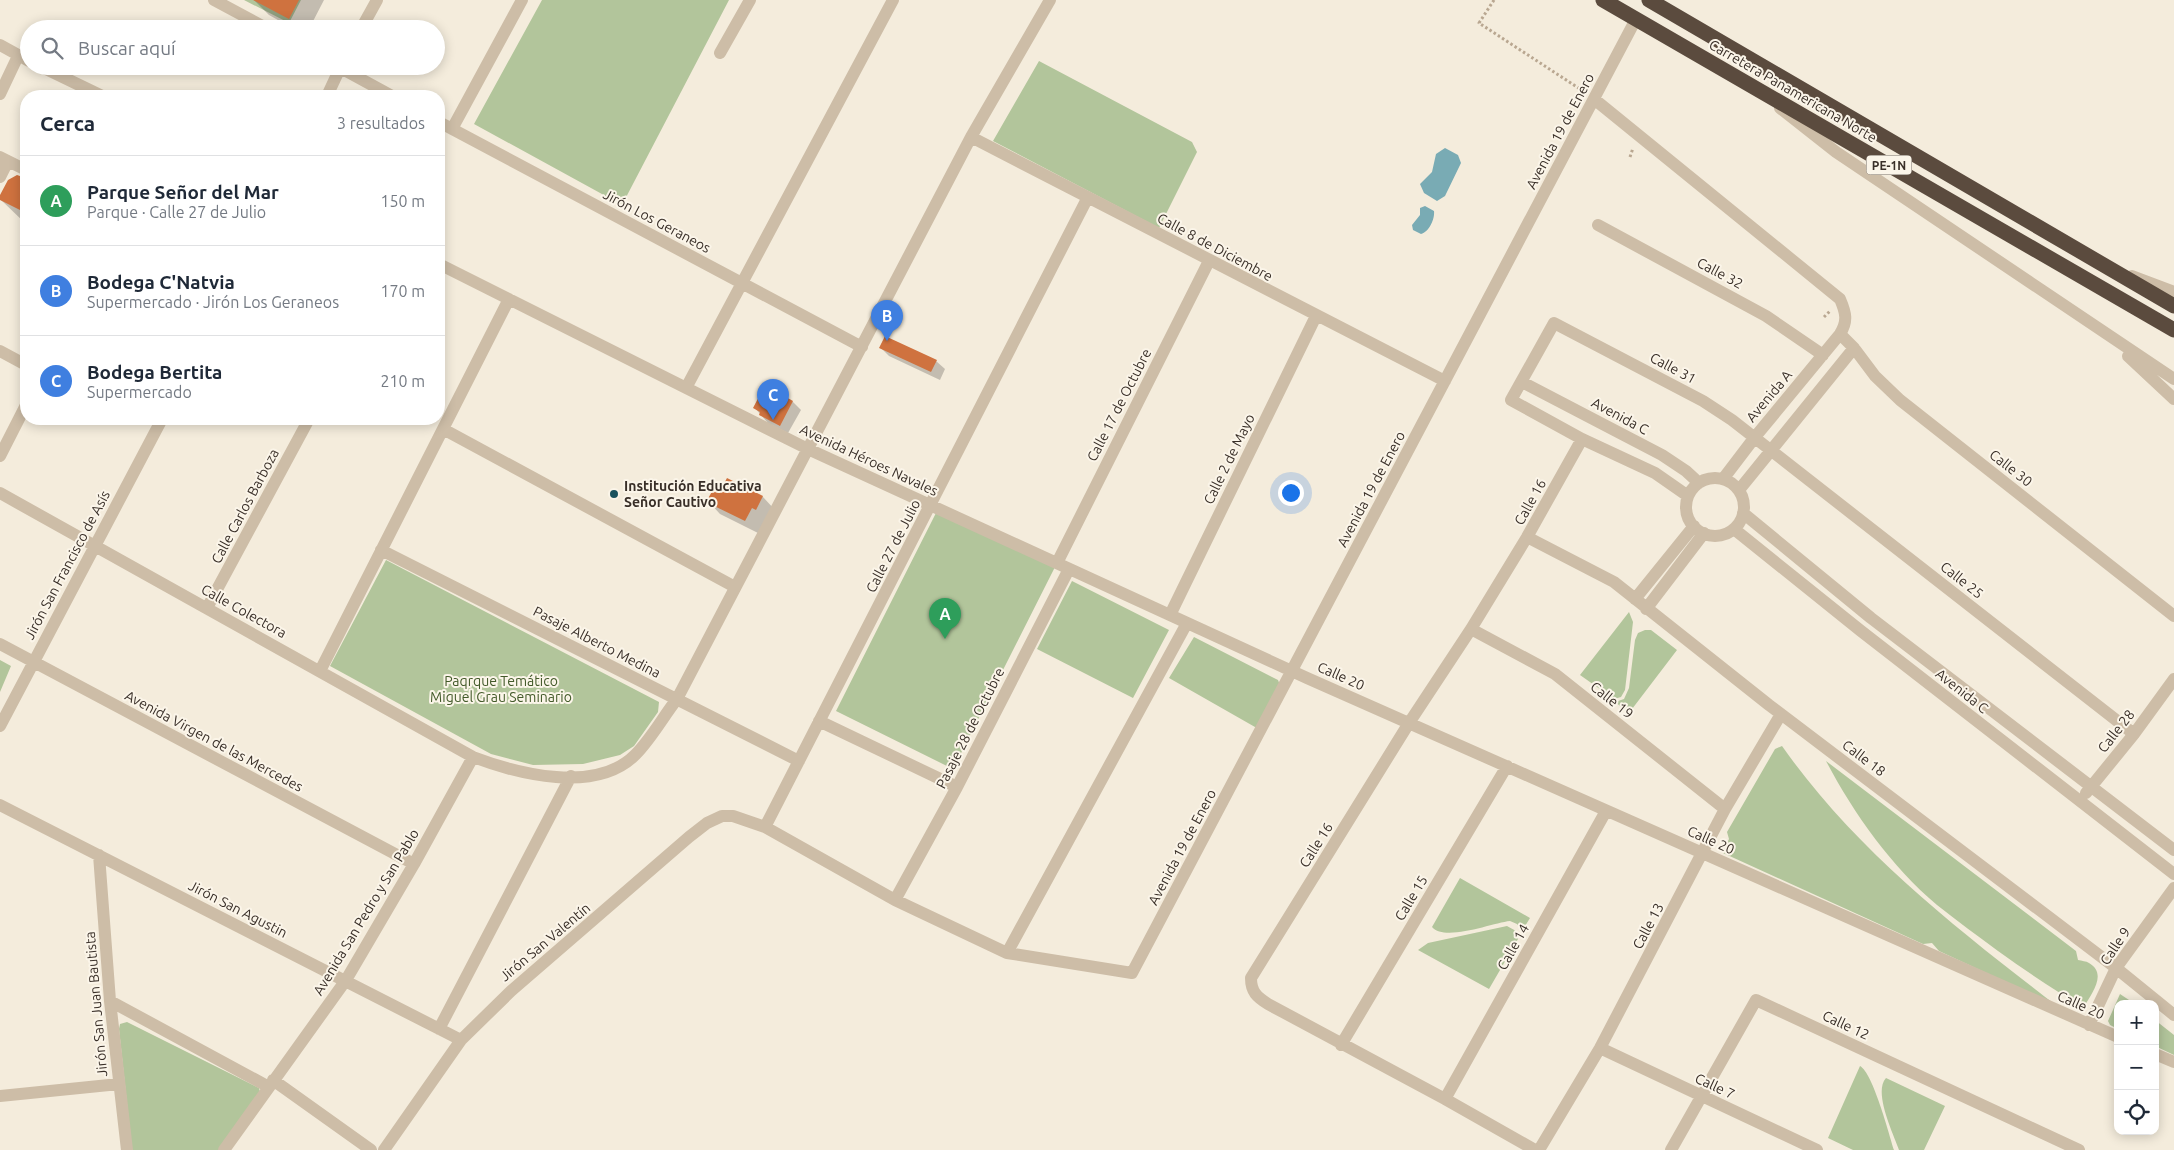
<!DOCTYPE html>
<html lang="es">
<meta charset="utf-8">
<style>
body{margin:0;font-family:Ubuntu,sans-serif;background:#f6f6f7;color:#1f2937}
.controls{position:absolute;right:15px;bottom:15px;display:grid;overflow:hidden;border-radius:10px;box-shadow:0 2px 12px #0003}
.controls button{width:45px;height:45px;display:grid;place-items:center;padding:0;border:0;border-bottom:1px solid #e0e1e3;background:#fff;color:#1f2937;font:25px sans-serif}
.you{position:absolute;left:1290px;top:492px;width:18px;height:18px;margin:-12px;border:4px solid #fff;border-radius:50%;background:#1a73e8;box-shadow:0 0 0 8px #1a73e833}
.badge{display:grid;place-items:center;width:32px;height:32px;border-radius:50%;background:#0b8043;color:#fff;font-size:16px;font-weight:700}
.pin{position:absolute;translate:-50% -41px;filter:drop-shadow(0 1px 2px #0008)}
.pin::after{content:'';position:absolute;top:26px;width:18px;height:15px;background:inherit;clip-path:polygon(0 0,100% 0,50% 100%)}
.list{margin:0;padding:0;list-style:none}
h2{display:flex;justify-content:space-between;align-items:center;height:65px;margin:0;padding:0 20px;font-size:21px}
h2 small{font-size:16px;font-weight:400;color:#747a83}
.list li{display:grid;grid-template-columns:32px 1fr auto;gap:15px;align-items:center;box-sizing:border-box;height:90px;padding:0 20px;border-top:1px solid #e0e1e3}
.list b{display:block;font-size:19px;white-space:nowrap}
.list p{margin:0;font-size:16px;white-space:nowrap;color:#747a83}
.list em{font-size:16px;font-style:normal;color:#747a83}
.icon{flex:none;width:28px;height:28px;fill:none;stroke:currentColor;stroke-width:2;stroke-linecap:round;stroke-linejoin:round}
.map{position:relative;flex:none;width:2174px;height:1150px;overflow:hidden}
.search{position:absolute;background:#fff;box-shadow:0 2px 12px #0003;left:20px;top:20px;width:425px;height:55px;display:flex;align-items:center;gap:12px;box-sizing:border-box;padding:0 18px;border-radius:28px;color:#747a83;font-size:19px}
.panel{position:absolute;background:#fff;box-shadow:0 2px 12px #0003;left:20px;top:90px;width:425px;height:335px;border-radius:20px}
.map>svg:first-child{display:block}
.green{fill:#b2c59b}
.water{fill:#79abb4}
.shadow{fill:#0003}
.building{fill:#cf723f}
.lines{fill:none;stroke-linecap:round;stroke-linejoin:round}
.path{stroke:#b9a791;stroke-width:3;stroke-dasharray:2.5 2.5;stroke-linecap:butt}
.minor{stroke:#cdbda7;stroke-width:12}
.highway{stroke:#5b4b3e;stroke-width:15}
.poi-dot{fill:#1a525e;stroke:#fbf5e9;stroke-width:2}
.labels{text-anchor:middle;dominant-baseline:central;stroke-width:4;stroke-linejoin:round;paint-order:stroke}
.shield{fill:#fbf5e9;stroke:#736a62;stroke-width:1}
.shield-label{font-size:12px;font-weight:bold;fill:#392f28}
.street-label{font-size:14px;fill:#392f28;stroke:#fbf5e9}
.poi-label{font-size:14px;font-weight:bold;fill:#392f28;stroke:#fbf5e9;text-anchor:start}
.park-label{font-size:14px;fill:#435a2a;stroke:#fbf5e9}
</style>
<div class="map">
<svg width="2174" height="1150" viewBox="0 0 2174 1150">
<rect width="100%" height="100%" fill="#f4ecdc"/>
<path class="green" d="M244 0H301L289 23Z
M542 0H729L622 205 474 124Z
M1039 61 1192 142 1197 152 1159 228 993 141Z
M938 509 1055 567 953 769 836 711Z
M386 560 659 702 658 712 634 746 620 755 583 764 533 765 491 754 330 666Z
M1072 581 1169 630 1133 698 1037 649Z
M1629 612 1633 622 1625 690 1621 697 1614 699 1580 675Z
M1645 630H1651L1677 650 1629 713 1615 702 1624 699 1629 688 1635 640 1638 633Z
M1194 637 1278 680 1282 690 1262 731 1169 678Z
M0 660 11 666 0 692Z
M1782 746C1855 850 1957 929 2057 1006L1939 951 1932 943 1923 944 1723 853 1722 846 1727 843 1729 839 1727 832 1775 749Z
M1826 761 2076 951 2078 960C2082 961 2086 961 2089 963 2108 974 2091 994 2084 1007 2054 990 2026 971 1998 951 1978 936 1957 921 1937 905 1891 866 1854 814 1826 761Z
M1460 878 1530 918 1522 931 1517 924 1510 921C1492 923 1445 942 1432 927Z
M1507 926 1516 931 1518 939 1489 989 1418 950 1428 943Z
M2120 994 2135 1004H2118V1029L2110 1025 2108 1021Z
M2155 1020 2174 1035V1055L2155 1046Z
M127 1022 259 1088 260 1092 219 1150H132L119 1029 120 1024Z
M1860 1066C1873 1073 1889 1134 1894 1150H1853L1828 1138Z
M1886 1078 1945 1106 1924 1150H1899C1893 1133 1873 1092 1886 1078Z"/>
<path class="water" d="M1445 148 1458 155 1461 163 1445 196 1437 201 1424 193 1420 184 1432 172 1436 154Z
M1425 206 1434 211C1435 219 1429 232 1421 234L1413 230 1412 225 1420 215V208Z"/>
<path class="shadow" d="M254 0H324L309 29H294L269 15Z
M17 176 26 179V224L0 199Z
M881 348 936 361 945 369 940 380 889 356Z
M765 387 793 402 801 410 788 433 768 423 754 407Z
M728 480 763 497 775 510 758 533 720 514 708 501 721 493Z"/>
<path class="building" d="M253 0H299L289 19Z
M17 175 26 178V213L0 200V195L8 180Z
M885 336 937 360 931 372 879 348Z
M765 385 793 401 780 426 759 415 760 412 753 408Z
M727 478 763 496 756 510 752 508 745 521 706 502 714 488 720 491Z"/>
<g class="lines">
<path class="path" d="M1494 0 1479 23 1583 91
M1630 157 1633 148
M1824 317 1831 310"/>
<path class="minor" d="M214 0 268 29
M361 29 377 0
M0 45 29 61
M720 53 750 0
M40 66 102 96
M337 66 392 96
M0 94 18 56
M327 96 341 66
M1594 99 1840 299C1846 313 1848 321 1840 334L1755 437 1723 479
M1780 108 1836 152 2174 379
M439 122 862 347
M452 129 522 0
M971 137 1445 381
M0 157 26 170
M0 177 8 161
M1598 225 1766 316 1823 355
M439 264 808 449 1307 678 2118 1037
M2132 276 2174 292
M1840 334 1854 348 1875 376 1900 400 2174 616
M0 351 26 365
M2128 356 2174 399
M1522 382 1662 455 1686 471 1699 483
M686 388 893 0
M443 429 735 587
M0 456 26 405
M1686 507a29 29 0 1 1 58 0a29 29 0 1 1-58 0Z
M1739 490 1854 348
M0 493 473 757C518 774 596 794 635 755 651 739 663 717 677 699L971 137 1050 0
M1688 496 1655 473 1582 439 1511 400 1554 323 1703 401 1732 420 2134 734
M1743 513 1871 618 2174 850
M1734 529 1861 631 2174 874
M1527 537 1614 582 1769 705 2116 968 2174 1015
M381 550 799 761
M1057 563 1209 261
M1635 599 1694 526
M207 608 309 419
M1646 609 1704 533
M1170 615 1316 316
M1471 629 1555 674 1725 809
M0 644 414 864
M320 671 509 299
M819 721 957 787
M0 726 162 419
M2086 793 2134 734 2174 679
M0 805 461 1040
M765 827 1088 197
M99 855 110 1001 127 1150
M895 900 957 787 1069 569
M1007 953 1187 623
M110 1001 269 1087
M2089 1025 2116 968 2174 888
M439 1029 571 776
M1341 1045 1507 766
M1600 1048 1817 1150
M2155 1054 2174 1062
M273 1080 371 1150
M0 1096 119 1084
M1445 1099 1606 811
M224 1150 346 980 414 864 473 757
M384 1150 461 1040 511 991 689 837 707 823 722 816H733L765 827 895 900 1007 953 1132 973 1636 19
M1535 1150 1445 1099 1268 1004C1257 997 1251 992 1251 978L1409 723 1471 629 1527 537 1582 439
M1539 1150 1600 1048 1725 809 1781 714
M1671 1150 1756 1000 2079 1150"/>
<path class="highway" d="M1603 0 2174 330
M1649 0 2174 306"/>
</g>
<circle class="poi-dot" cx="614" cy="494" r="5"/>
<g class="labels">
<rect class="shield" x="1866.5" y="155.5" width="45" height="19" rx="4"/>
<g class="shield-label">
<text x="1889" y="165">PE-1N</text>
</g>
<g class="street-label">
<text transform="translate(1793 91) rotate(30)">Carretera Panamericana Norte</text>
<text transform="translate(1560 131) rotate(-62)">Avenida 19 de Enero</text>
<text transform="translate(657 221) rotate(28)">Jirón Los Geraneos</text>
<text transform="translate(1215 247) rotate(28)">Calle 8 de Diciembre</text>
<text transform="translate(1720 273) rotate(28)">Calle 32</text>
<text transform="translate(1673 368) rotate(28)">Calle 31</text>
<text transform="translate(1769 396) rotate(-50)">Avenida A</text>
<text transform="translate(1119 405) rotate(-63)">Calle 17 de Octubre</text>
<text transform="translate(1620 416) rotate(28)">Avenida C</text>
<text transform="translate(1229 459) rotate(-64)">Calle 2 de Mayo</text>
<text transform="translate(869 460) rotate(25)">Avenida Héroes Navales</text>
<text transform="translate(2011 468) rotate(38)">Calle 30</text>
<text transform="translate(1371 489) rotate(-62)">Avenida 19 de Enero</text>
<text transform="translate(1530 502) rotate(-61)">Calle 16</text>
<text transform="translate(245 506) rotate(-62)">Calle Carlos Barboza</text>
<text transform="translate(893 546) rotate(-63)">Calle 27 de Julio</text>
<text transform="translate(67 565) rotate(-62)">Jirón San Francisco de Asís</text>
<text transform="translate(1962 580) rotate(38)">Calle 25</text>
<text transform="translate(244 611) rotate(29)">Calle Colectora</text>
<text transform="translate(597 642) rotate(27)">Pasaje Alberto Medina</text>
<text transform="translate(1341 676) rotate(24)">Calle 20</text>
<text transform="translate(1962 691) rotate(38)">Avenida C</text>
<text transform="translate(1612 700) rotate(38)">Calle 19</text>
<text transform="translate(970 728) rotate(-63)">Pasaje 28 de Octubre</text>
<text transform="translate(2116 731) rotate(-52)">Calle 28</text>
<text transform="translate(214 741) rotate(28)">Avenida Virgen de las Mercedes</text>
<text transform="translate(1864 758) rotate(37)">Calle 18</text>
<text transform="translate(1711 840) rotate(24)">Calle 20</text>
<text transform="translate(1316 845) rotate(-58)">Calle 16</text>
<text transform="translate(1182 847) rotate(-62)">Avenida 19 de Enero</text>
<text transform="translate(1411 898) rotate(-59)">Calle 15</text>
<text transform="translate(238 909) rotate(27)">Jirón San Agustin</text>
<text transform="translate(366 912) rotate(-59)">Avenida San Pedro y San Pablo</text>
<text transform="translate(1648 926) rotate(-62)">Calle 13</text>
<text transform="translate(545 942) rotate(-40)">Jirón San Valentín</text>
<text transform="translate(2115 946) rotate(-56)">Calle 9</text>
<text transform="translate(1513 947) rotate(-61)">Calle 14</text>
<text transform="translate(96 1004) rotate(-95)">Jirón San Juan Bautista</text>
<text transform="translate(2081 1005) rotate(24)">Calle 20</text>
<text transform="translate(1846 1025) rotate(25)">Calle 12</text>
<text transform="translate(1715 1086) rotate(25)">Calle 7</text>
</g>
<g class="poi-label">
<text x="624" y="486">Institución Educativa<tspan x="624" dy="16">Señor Cautivo</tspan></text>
</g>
<g class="park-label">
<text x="501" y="681">Paqrque Temático<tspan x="501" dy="16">Miguel Grau Seminario</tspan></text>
</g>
</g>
</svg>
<div class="controls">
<button>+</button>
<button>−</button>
<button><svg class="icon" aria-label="locate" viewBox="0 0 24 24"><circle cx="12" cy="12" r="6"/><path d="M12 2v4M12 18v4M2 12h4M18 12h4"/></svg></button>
</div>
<div class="you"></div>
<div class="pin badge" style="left:945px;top:639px;background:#2e9e5b">A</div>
<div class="pin badge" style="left:887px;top:341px;background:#3f7fe0">B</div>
<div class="pin badge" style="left:773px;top:420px;background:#3f7fe0">C</div>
<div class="search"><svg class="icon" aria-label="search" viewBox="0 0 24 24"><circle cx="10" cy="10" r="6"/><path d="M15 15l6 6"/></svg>Buscar aquí</div>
<section class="panel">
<h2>Cerca<small>3 resultados</small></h2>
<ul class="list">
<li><span class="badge" style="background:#2e9e5b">A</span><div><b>Parque Señor del Mar</b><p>Parque · Calle 27 de Julio</p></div><em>150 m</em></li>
<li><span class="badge" style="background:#3f7fe0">B</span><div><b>Bodega C'Natvia</b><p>Supermercado · Jirón Los Geraneos</p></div><em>170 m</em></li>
<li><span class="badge" style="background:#3f7fe0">C</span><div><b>Bodega Bertita</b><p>Supermercado</p></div><em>210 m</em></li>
</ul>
</section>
</div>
